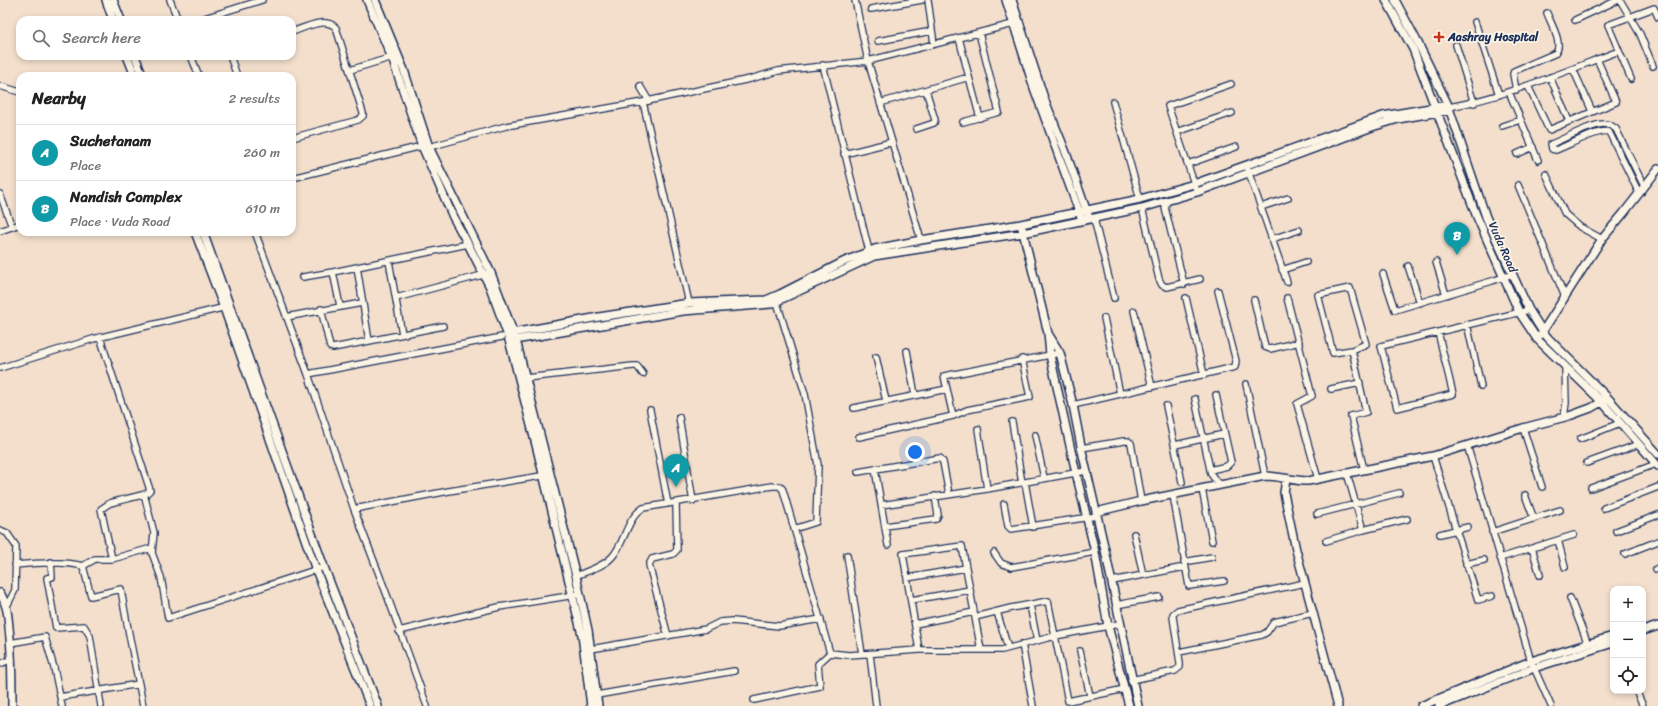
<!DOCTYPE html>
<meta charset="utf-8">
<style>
body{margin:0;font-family:Sriracha,sans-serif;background:#f6f6f6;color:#222}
.controls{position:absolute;right:12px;bottom:12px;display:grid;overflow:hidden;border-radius:8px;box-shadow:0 2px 6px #0003}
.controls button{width:36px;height:36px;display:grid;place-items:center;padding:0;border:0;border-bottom:1px solid #e0e0e0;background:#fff;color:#222;font:20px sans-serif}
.you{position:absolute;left:915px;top:452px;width:14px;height:14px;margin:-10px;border:3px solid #fff;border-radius:50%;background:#1a73e8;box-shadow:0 0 0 6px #1a73e833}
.badge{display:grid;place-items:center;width:26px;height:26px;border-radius:50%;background:#0b8043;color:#fff;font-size:13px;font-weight:700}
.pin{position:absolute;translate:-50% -33px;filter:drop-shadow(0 1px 2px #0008)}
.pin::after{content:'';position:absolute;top:21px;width:14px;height:12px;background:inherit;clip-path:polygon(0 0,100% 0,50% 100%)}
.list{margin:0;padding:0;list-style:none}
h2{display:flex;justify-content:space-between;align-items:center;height:52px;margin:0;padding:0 16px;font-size:17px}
h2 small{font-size:13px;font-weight:400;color:#767676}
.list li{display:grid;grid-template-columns:26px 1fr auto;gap:12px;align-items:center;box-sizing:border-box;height:56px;padding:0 16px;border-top:1px solid #e0e0e0}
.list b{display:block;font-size:15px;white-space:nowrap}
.list p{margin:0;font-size:13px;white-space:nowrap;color:#767676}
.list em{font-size:13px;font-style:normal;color:#767676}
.icon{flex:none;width:22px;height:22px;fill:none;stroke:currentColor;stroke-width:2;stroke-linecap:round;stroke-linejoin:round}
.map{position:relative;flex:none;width:1658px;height:706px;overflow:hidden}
.search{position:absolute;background:#fff;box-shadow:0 2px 6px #0003;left:16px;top:16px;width:280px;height:44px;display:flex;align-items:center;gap:10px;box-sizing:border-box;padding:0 14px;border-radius:12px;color:#767676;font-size:15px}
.panel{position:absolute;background:#fff;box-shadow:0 2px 6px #0003;left:16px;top:72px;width:280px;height:164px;border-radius:12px}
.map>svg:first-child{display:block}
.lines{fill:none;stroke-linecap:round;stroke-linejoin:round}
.minor-casing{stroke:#1b2f5e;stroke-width:8}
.tertiary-casing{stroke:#1b2f5e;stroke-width:10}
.minor{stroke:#fcf5e5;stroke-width:5.5}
.tertiary{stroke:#fcf5e5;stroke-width:7}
.poi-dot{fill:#c8321e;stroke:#fcf5e5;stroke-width:1.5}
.labels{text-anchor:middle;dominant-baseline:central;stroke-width:3.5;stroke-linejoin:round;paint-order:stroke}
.poi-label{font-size:12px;font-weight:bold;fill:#1b2f5e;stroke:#fcf5e5;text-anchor:start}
.street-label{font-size:12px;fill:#1b2f5e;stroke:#fcf5e5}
</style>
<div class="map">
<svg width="1658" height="706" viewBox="0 0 1658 706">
<rect width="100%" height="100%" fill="#f3dfcc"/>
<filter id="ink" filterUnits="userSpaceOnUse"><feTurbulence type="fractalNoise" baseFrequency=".025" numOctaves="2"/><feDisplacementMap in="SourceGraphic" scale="8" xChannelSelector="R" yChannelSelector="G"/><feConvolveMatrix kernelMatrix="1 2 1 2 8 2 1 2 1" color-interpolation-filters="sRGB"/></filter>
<g filter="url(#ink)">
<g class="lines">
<defs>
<path id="minor" d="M170 0 178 20
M855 0 868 61 921 240
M928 0 934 44
M1620 0 1640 34 1653 66
M871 9 922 0
M198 20 262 0
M1575 20 1618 0
M1475 22 1499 95
M292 32C304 28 326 16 336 28L363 113V116L358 120 292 138
M959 38 969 77
M878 41 932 31
M1456 45 1474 103
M191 56 199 76
M230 56 237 76
M823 65 869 251
M1573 69 1592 111
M350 70 396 56
M1550 77 1569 121
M1631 79 1608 25 1654 8 1658 17
M0 86 20 92
M640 86 649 101
M1528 86 1549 130 1616 102 1597 59
M1516 90 1513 74 1514 71 1556 53C1563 43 1551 24 1547 13
M1509 92 1538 160
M1113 102 1140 199
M880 103 969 77 980 118
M1449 107C1508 96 1563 72 1619 51
M963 122 999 112 979 33
M1502 126 1520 120
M916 129 934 123 935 120 926 90
M1177 132 1232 113
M429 147 506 126 643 102
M844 154 892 142
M1517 154 1533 147
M1188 164 1236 147
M1246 165 1287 282
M1546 174 1565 214 1580 227 1602 239
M292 178 426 145
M1518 185 1565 297
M1197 192 1168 106 1231 84
M1639 193 1609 132C1600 128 1567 146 1556 150L1552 149 1551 144C1564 139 1593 123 1605 124 1610 124 1612 126 1616 129L1644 186
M0 194 12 227
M1167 201 1165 208 1184 284
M1261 207 1288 198
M1142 208 1159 279 1162 285 1167 287 1200 279
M1094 219 1114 298
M0 231 20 224
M255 232 308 374 354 509 387 595 427 706
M1272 239 1299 230
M389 261 402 334
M1436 262 1446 295
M1408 266 1420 303
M357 267 369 341 443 326
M1282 270 1306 262
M333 272 340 306
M1383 274 1395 310 1492 281 1513 274
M303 277 333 272 468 244
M396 298 486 274
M1186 298 1204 375
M1287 298 1312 396 1297 404 1318 479
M776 299 805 394 818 465 816 522 794 529
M1254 300 1265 347 1270 349 1299 342
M689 303 643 102 750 79 778 71 868 61 1017 23
M321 309 330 347 333 348 369 341
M1134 311 1152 387
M286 317 362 303
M1104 318 1120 394
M1467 324 1481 386
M1438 332 1453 394 1397 408 1381 346 1529 310
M1352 350 1333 353 1318 295 1350 288 1366 344 1352 350 1366 412 1351 416 1364 470
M907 351 915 395
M876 357 886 401
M1022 359 1030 397 967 410 953 416 944 376 1060 353
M0 368 93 339 226 307
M308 374 502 337
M526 378 633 366H637L643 374
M1246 384 1265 476
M1331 389 1360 383
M1195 399 1211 474 1216 481 1222 485
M1073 405 1235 367 1236 361 1218 291
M1166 406 1182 482
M854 408 947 389
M650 410 668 504
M679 417 693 501
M1564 417 1566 403 1565 366
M1012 422 1022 483
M1523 428 1542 487
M978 429 987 489
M1035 435 1044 478
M859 437 953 416
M1580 439 1620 423
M1175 445 1224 434
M1467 445 1531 661 1551 706
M1081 448 1124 441H1128L1131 443 1141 501
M1433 456 1478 600 1492 596
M1587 463 1639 444
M875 469 888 545
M1210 470 1227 466 1231 462 1216 395
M858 472 940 458 943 462 949 494
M1025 482 1033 527
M1591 488 1656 464
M1202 489 1212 541
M144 494 154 533 152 553 161 577 168 618 324 567
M1173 495 1189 586 1224 581
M1525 495 1534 519
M1004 504 1008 526 1011 529 1097 516
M881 505 987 489 1086 471
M1604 508 1658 487
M354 509 449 491 547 475
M1317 514 1399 493
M885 526 936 519 938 515 935 496
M0 530 7 533 16 546 15 590 7 606
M1363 530 1407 519
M1616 531 1658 515
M1492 532 1560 510
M1134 534 1143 575
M1440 534 1468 527
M1558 540 1565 567
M1326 541 1363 530 1347 473
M1532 548 1540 575
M994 553 1001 563 1011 567 1095 552
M1625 554 1658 541
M847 555 862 654
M1500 558 1574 535
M112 559 152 548
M51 562 52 577 47 578 56 628 84 626 90 636 101 706
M1184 562 1212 557
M1466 564 1484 560
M15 565C38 563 61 561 83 566L91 596 121 589C127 628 136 667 143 706
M83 566 95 559H112L101 509 110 503 146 494 150 490 100 337
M1656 569 1658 568
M576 576C587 571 603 567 612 557 625 543 626 519 643 508L772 486H780L783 490 830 653 849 655 919 650H1002L1055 636 1119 624
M907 578 966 568
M1112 581 1185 567
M1570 598 1588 644
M911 600 970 590
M1030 605 1037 641
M1116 605 1159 597
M997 612 1008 648
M975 617 1011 608 1048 601 1068 701 1125 689
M915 624 974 612
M399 631 499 607 575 595
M668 636 649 565 652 559 673 554 677 550 676 504
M10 643 45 637 54 668 62 706
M1022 644 1033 706
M591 649 706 629 720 622 733 621 779 626 821 619
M919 650 903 554 962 546 981 650
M1080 651 1090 696
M1179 652 1262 635 1267 632 1274 622 1313 613
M870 654 876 706
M0 664 12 659
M1131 680 1175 671 1180 667V663L1173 617V614L1178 610 1305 583
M1636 691 1643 706
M597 695 734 671
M60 697 139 684
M754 700 820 686 818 664 830 653"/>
<path id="tertiary" d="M106 0 113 20
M113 0 121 20
M367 0 392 58 422 146 453 217 468 244 490 287 508 336 537 449 582 635 591 706
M375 0 404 70 429 147 491 273 516 340 576 576 588 630 598 706
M1006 0 1034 88 1081 217
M1012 0 1044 98 1065 150 1088 215
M1386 0 1413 49 1477 217 1519 312 1537 339 1602 402 1658 466
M1395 0 1418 43 1448 105 1486 217 1529 310 1543 332 1549 339 1608 398 1658 454
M127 56 135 76
M135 56 143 76
M1022 228 1048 333 1050 355 1076 473 1095 552 1108 626 1129 706
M195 232 224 308 316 570 370 706
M203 232 324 567 378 706
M507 334 599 317 689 303 766 300 780 294 843 262 875 249 921 240 1021 224 1140 199 1194 184 1383 116 1448 105
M1541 334 1602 239 1623 214 1658 169
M1049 335 1060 353 1073 405 1082 451 1105 550 1138 706
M509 341 683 311 771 304 874 256 1023 233 1142 208 1197 192 1372 127 1398 119 1450 110
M1286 479 1284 493 1296 550 1338 706
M1096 512 1141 501 1265 476C1280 476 1293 481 1308 481L1433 456 1523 428 1569 416 1591 408 1605 400
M0 593C9 607 8 621 10 638 12 661 12 683 12 706
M1643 631 1658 626
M1421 706 1531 661 1613 636
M1439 706 1534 668 1613 643"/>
</defs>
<use href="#minor" class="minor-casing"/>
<use href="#tertiary" class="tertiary-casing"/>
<use href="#minor" class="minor"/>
<use href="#tertiary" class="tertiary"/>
</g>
</g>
<path class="poi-dot" d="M1437 31h4v4h4v4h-4v4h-4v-4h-4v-4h4z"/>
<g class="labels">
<g class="poi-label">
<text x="1448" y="37">Aashray Hospital</text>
</g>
<g class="street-label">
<text transform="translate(1503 247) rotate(66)">Vuda Road</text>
</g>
</g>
</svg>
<div class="controls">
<button>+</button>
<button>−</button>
<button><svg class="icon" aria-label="locate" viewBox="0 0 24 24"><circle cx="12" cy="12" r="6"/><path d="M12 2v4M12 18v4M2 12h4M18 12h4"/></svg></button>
</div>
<div class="you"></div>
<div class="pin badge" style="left:676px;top:487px;background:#0f9aa8">A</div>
<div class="pin badge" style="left:1457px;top:255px;background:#0f9aa8">B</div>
<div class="search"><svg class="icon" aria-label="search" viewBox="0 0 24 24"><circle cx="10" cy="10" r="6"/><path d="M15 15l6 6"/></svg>Search here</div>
<section class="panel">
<h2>Nearby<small>2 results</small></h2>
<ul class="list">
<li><span class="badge" style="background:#0f9aa8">A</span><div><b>Suchetanam</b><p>Place</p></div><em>260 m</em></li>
<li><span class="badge" style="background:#0f9aa8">B</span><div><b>Nandish Complex</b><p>Place · Vuda Road</p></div><em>610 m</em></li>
</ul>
</section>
</div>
